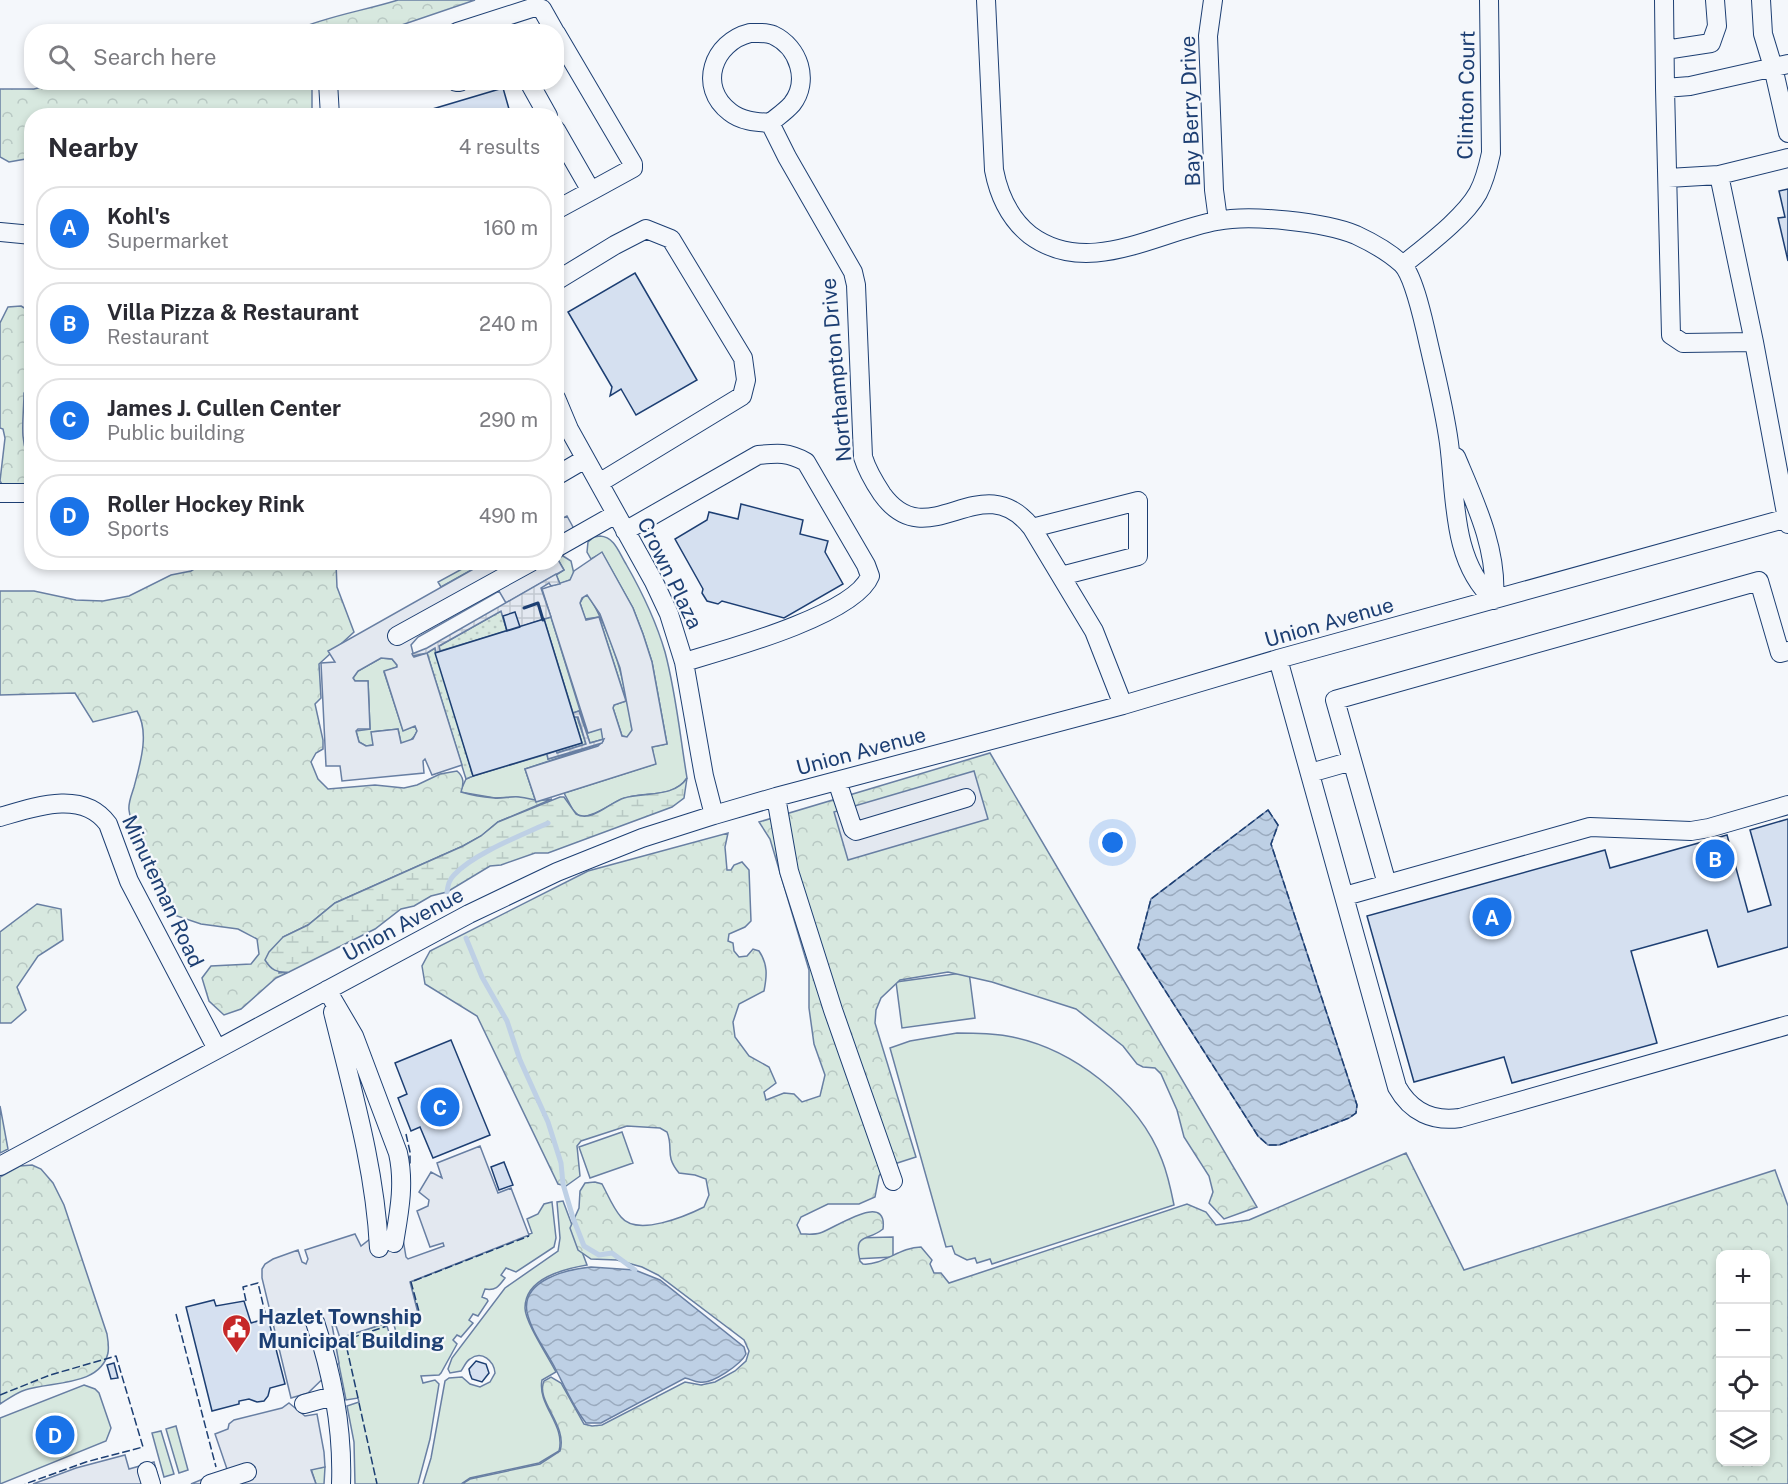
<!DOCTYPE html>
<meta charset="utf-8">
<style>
body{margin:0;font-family:"Public Sans",sans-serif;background:#f7f7f7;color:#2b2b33}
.controls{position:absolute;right:18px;bottom:18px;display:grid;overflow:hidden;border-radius:12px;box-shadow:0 3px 9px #0003}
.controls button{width:54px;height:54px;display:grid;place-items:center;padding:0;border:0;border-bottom:2px solid #e1e1e2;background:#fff;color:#2b2b33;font:30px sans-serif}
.you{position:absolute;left:1113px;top:843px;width:21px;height:21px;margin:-15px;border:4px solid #fff;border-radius:50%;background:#1a73e8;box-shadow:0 0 0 9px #1a73e833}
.badge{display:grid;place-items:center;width:39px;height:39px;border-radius:50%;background:#1a73e8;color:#fff;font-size:20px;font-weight:700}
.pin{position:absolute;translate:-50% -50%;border:3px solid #fff;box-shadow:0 2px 6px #0006}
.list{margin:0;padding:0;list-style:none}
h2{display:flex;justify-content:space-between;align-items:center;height:78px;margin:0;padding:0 24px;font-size:26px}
h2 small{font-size:20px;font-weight:400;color:#7c7c81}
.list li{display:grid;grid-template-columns:39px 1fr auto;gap:18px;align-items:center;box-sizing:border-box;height:84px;margin:0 12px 12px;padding:0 12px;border:2px solid #e1e1e2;border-radius:24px}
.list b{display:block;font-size:22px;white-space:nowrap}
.list p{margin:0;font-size:20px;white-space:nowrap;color:#7c7c81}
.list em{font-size:20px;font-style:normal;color:#7c7c81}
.icon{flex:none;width:33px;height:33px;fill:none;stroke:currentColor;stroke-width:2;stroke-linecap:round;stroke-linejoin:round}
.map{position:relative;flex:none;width:1788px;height:1484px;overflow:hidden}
.search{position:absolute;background:#fff;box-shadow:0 3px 9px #0003;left:24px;top:24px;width:540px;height:66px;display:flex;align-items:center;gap:15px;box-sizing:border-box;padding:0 21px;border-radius:24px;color:#7c7c81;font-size:22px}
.panel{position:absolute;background:#fff;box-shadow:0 3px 9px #0003;left:24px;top:108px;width:540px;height:462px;border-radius:24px}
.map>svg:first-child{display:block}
.green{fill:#d7e8df;stroke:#687fa3;stroke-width:1.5}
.forest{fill:url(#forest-crowns);stroke:#687fa3;stroke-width:1.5;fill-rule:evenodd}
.wetland{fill:url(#wetland-marsh);stroke:#687fa3;stroke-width:1.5}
.garden{fill:url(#garden-dots);stroke:#687fa3;stroke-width:1.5}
.parking{fill:#e3e8f0;stroke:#687fa3;stroke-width:1.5;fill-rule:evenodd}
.plaza{fill:url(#plaza-grid);stroke:#687fa3;stroke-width:1.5}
.water{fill:url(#water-waves);stroke:#687fa3;stroke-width:1.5}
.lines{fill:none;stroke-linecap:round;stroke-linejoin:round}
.stream{stroke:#bed0e5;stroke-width:5}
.building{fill:#d5e0f0;stroke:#1d3f73;stroke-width:1.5}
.minor-casing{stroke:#1d3f73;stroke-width:20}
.minor{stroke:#f4f7fb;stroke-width:18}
.fence{stroke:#1d3f73;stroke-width:1.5;stroke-dasharray:8 3;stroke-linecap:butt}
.wall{stroke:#1d3f73;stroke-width:3}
.labels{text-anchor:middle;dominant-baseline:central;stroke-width:4.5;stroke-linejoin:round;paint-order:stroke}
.street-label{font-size:21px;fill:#1d3f73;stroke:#f4f7fb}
.poi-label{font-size:21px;font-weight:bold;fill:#1d3f73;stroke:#f4f7fb;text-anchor:start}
</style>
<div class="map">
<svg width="1788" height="1484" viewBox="0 0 1788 1484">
<defs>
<pattern id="forest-crowns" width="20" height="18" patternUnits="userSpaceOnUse" patternTransform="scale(1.5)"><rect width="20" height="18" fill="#d7e8df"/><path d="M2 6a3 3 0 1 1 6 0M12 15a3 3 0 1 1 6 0" fill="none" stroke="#b8c8c3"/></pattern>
<pattern id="wetland-marsh" width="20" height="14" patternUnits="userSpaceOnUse" patternTransform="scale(1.5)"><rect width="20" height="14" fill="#d7e8df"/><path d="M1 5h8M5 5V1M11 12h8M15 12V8" fill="none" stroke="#b8c8c3"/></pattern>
<pattern id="garden-dots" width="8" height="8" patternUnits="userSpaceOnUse" patternTransform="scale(1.5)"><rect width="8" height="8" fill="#d7e8df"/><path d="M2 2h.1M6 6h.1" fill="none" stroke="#b8c8c3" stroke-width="1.8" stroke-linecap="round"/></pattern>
<pattern id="plaza-grid" width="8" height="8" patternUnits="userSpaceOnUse" patternTransform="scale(1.5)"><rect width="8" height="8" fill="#e3e8f0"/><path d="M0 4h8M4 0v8" fill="none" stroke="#c2c8d1"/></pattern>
<pattern id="water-waves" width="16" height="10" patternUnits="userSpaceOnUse" patternTransform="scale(1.5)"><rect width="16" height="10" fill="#bed0e5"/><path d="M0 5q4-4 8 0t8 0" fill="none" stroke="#9aaabe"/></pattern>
</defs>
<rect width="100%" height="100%" fill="#f4f7fb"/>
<path class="green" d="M600 536C615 537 619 553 626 564 642 592 656 621 665 652 676 693 680 736 687 778 672 801 640 789 620 800 607 806 595 816 580 817L573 810 564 793 655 764 652 747 667 744 652 662 643 634 633 608 602 553 591 559 587 552 588 542 594 537Z
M563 556 571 561 574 574 570 580 560 584 556 575 564 570 557 558Z
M473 563H484L441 587 438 582Z
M584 596H589C609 630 621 666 628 705 629 714 632 723 632 733L627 737 622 736 613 708 614 705 626 701 599 617 585 619 580 603Z
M551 617 587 733 601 728 604 739 590 743 579 711 573 713 544 619Z
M381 658 392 659 397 665V667L384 672 403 730 415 726 417 731C413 740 409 742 401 743L398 729 372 732 373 745 366 746 359 742 356 731 370 729 368 681H355L353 678 358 671Z
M600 744 525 769 536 802 517 797 495 798 460 792 466 779 473 776 547 754 548 759Z
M969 972 975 1018 902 1028 896 982Z
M957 1033C974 1033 991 1033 1007 1036 1071 1047 1139 1099 1162 1160 1168 1175 1171 1190 1174 1205L992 1264 990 1259 977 1263 975 1258 967 1260 955 1254 952 1246 946 1247 890 1048 910 1041Z
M622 1132 633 1163 590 1178 579 1147Z
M563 1201 587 1265C564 1269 525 1278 525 1308 525 1322 549 1358 556 1372L542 1380C537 1405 566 1425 559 1451L539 1463 470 1478 461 1484H423L431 1458 445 1381 449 1378 462 1377 470 1384 480 1387 490 1382 495 1373C494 1361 482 1350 470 1359 466 1361 464 1367 461 1371L450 1373 448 1369 452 1358 505 1288 558 1251 560 1238 557 1202Z
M552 1202 556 1238 554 1247 516 1272 506 1268 501 1275 505 1278C499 1286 496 1291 485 1289L482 1297 487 1299 488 1301 478 1316 473 1314 469 1320 473 1323 461 1337 457 1335 453 1340 457 1344 441 1373 439 1375 421 1376 423 1383 435 1380 439 1384 430 1439 418 1484H355L354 1442 347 1406 359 1402 358 1398 346 1400 334 1340 386 1323 394 1348 400 1347 393 1321 418 1313 410 1282 532 1233 527 1219 538 1214 544 1204Z
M893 1237V1257L855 1259 854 1238Z
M84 1385 95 1389 99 1393 111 1428 106 1441 0 1484V1418Z
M176 1426 188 1470 179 1473 166 1429Z
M161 1431 174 1474 164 1477 152 1433Z
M325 1467 324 1484H316L311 1469Z"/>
<path class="forest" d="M398 0H475L384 31H293C327 16 363 11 398 0Z
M64 82 312 83V115L32 116 31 158 9 162 0 157V89H34Z
M21 306 31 312V390L24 393C24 407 22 422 23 436 25 460 35 462 23 487L3 486 0 481 5 438 3 429 0 428V323L8 307Z
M204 563H336L337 587 354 632 319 664 321 698 315 704 323 740V749L316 753 311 762 318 779 328 789 375 785 404 788 417 785 440 774 457 771C464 777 464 783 461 792 471 795 483 797 494 798 502 799 511 796 519 797 535 799 535 802 552 799L498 822 481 836 463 846 335 903 308 925 283 937 279 973 289 972 276 978 241 1009 224 1015 209 1001 202 978 211 966 251 964 259 954 257 939 238 929 201 924 174 915C155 881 134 849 129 810 128 802 132 794 134 787 140 764 150 733 137 711L93 722 75 693 0 695V591H34L76 600 103 601 129 596 171 575 191 571Z
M990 753 1257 1207 1224 1219 1209 1203 1213 1192 1209 1176 1184 1137 1177 1110 1161 1074 1155 1068 1143 1067 1137 1064 1123 1046 1076 1009 992 982 948 972 900 980 881 998 876 1010 875 1023 916 1157 885 1167 879 1176 875 1197 859 1204H828L801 1217 797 1225 801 1234C807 1234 814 1235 820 1233 834 1229 888 1190 883 1229 867 1242 853 1232 860 1261L863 1264C882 1266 900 1247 921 1247L932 1260 930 1264 934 1273H941L949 1283 1187 1204 1206 1212 1216 1225 1249 1220 1406 1153 1464 1270 1775 1170 1788 1206V1484H462L470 1479 540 1464 560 1451C568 1425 535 1401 544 1381L551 1377 561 1383 584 1424 592 1426 602 1425 685 1382 701 1385 715 1382 735 1371 746 1361 749 1351 744 1340 658 1275 642 1267 617 1260 591 1259 578 1250 570 1228 579 1208 580 1191 585 1183 595 1182 602 1184C608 1195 613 1208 621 1217 637 1237 686 1216 704 1207L709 1195 706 1179 695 1175 679 1173C664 1155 674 1149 667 1132L660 1128 627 1126 581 1141 577 1146 580 1176 566 1186 558 1184 477 1016 425 984 422 966 430 951 588 871 728 833 725 847 727 870H731L734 865 742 862 749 870 751 921 745 927 729 934 728 941 733 943 734 951 739 957 747 956 753 949 759 951C768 964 767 976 764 991L739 1004 733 1022 735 1037 749 1056 769 1067 776 1083 764 1092 766 1100 784 1093 794 1094 802 1102 820 1096 825 1075 814 1044 809 1008V970L770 839 759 822ZM1720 1254H1766V1462H1720Z
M37 904 61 909 63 940 38 956 17 987 26 1010 11 1023H0V932Z
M0 1106 8 1149 0 1153Z
M32 1165 41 1169 53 1183 64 1205 107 1334C108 1340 109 1347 108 1353 100 1387 50 1381 25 1390 16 1393 8 1399 0 1404V1177L20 1166Z"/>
<path class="wetland" d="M687 778 684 798 672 807 548 853H535L501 865 490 866 447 892 431 896 414 906 401 909 375 929 289 972C277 973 271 970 265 960L269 952 283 937 308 925 335 903 463 846 481 836 498 822 560 797H564L576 814C592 823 610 802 624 798 644 792 674 798 687 778Z"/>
<path class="garden" d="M501 611 507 631 440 651 439 646Z
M435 648 473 776 466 779 427 653Z
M574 717H577L586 744 556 753V751L582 743Z"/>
<path class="parking" d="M567 516 573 527 563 556 557 558 564 570 506 603 499 591 418 637 411 645 414 657 427 653 462 765 432 775 425 759 423 761 424 773 342 781 340 766H326L321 663 335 662 328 651 484 563 556 562 557 521ZM381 658 392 659 397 665V667L384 671 403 731 415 726 417 731 413 739 401 743 398 729 371 732 373 745 366 746 359 742 356 731 358 729H370L368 681H355L353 678 358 671Z
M602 552 633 608 643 634 652 662 667 744 652 747 656 764 536 802 525 769 598 746 603 741 601 729 588 733 542 589 570 580 574 571ZM587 595 600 614 620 668 632 730 627 737 622 736 613 708 614 705 626 701 599 617 586 620 580 603 582 598Z
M974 771 988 819 848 860 834 812Z
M480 1146 498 1193 511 1188 529 1235 410 1282 418 1313 340 1338 336 1326 332 1325 339 1363 308 1393 291 1398 262 1278V1269L265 1264 273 1259 298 1250 302 1262 306 1264 308 1259 305 1250 355 1234 361 1246 370 1239H403L406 1257 408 1259 444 1246 443 1243 430 1247 417 1211 428 1206 429 1200 419 1192 431 1172 442 1178 437 1163Z
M289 1403 305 1416 317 1414 324 1452 325 1467 311 1470 316 1484H191L227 1469 215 1434 228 1429 229 1424 234 1420 282 1408Z
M125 1455 129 1469 154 1462 160 1484H33L76 1468Z"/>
<path class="plaza" d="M556 574 560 584 551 586 549 583 541 588 551 617 507 631 501 611 439 646 440 651 436 653 435 648 427 653 413 656 412 654 427 648Z
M579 711 590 743 604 739 602 743 548 759 547 754 556 751 557 753 586 744 578 717H574L573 713Z"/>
<path class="water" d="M1268 810 1278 825 1271 844 1357 1105 1356 1113 1349 1118 1279 1145H1268L1258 1136 1138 948 1151 899Z
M591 1267 635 1270 660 1280 744 1347 746 1354C741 1364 712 1385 699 1382 694 1382 691 1379 685 1378L601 1423H586C573 1407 564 1385 554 1366 545 1349 531 1331 527 1312 521 1280 568 1269 591 1267Z"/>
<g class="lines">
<path class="stream" d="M447 892C448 885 449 880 454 875 473 854 522 835 548 823
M466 938 482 977 507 1021 520 1060 548 1122 561 1163 563 1184 573 1218 584 1246 599 1255 612 1253 635 1270"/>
</g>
<path class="building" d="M503 88 511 116H409Z
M1788 189V261L1778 218 1785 217 1779 191Z
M635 273 697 380 636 415 621 389 610 396 612 387 568 312Z
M741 504 803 520 800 534 828 541 825 552 843 584 784 618 722 601 718 604 707 601 702 593 703 589 675 539 707 520 709 512 738 519Z
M515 612 520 627 507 631 503 616Z
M544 619 582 743 473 776 435 653Z
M1788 819V947L1718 967 1707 930 1631 951 1657 1043 1512 1083 1504 1057 1414 1082 1367 916 1605 850 1610 868 1727 835 1748 912 1771 905 1750 830Z
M451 1040 490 1135 433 1158 420 1127 411 1131 398 1098 407 1094 395 1063Z
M504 1162 513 1185 499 1190 491 1167Z
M214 1300 216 1306 244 1301 251 1323 268 1318 285 1384 270 1388 268 1396 264 1401 257 1402 249 1399 239 1401V1404L212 1411 186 1307Z
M476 1361 486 1364 489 1373 482 1382 472 1379 470 1374 469 1369Z
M114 1363 118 1378 111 1379 107 1365Z"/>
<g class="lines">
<defs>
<path id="minor" d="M986 0 994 170C999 196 1009 218 1030 235 1088 278 1156 232 1217 221 1250 214 1325 222 1356 235 1371 242 1389 252 1402 264 1413 275 1422 315 1426 332 1434 368 1444 406 1449 443 1456 496 1451 561 1494 600
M1213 0 1208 36 1214 190 1218 220
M1664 0 1665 88
M1761 0 1763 34 1773 67 1788 133
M457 32 535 7 542 9 555 32
M556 33 633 164V168L591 191
M750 33C758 33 766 32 773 35 799 47 810 81 792 104 786 111 777 117 770 123 756 122 741 121 730 112 697 87 713 42 750 33Z
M1665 50 1711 43 1717 26 1715 0
M328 82 330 116
M456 82H460
M529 82 548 116
M770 123 787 157 853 272 856 285 863 457C867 470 874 482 882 494 929 559 981 463 1032 528L1094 631 1123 705
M556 130 591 191 556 210
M1788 158 1719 175 1754 342 1788 524
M1668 178 1719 175
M0 232 32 235
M1403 265C1426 246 1464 218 1478 193 1485 180 1488 167 1491 153L1489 0
M556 281 615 245 646 229 671 239 743 358 746 380 742 396 599 483
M1754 342 1683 343 1671 335 1665 88 1690 86 1788 64
M556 398 569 429 654 582 669 614 684 662 704 776 714 815
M1456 457C1475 502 1498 550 1494 600
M556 476 585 459
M0 493H32
M1032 528 1138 501V556L1061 576
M625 531 758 455C778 453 788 452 806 462L866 565 870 576C855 615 725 650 684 662
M556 548 616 514
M397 636 531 562
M1278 659 1397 1087C1411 1112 1433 1122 1460 1118L1788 1025
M1310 773 1352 761
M837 781 853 829 856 831 966 798
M776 797 789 871 833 1010 893 1181
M0 817C34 807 83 789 108 824L129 881 217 1049
M1387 884 1335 700 1759 581 1780 653 1788 651
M1345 896 1590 827 1691 831 1709 828 1788 805
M327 990 354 1036 398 1153C405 1184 399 1213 394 1243
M333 1012C352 1090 375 1167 379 1248
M0 1166 469 914 557 872 642 838 714 815 776 797 1123 705 1278 659 1788 518
M315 1322C332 1373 343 1430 341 1484
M304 1404 333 1396
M147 1471 151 1484
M210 1484 247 1472"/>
</defs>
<use href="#minor" class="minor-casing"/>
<use href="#minor" class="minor"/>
<path class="fence" d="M1268 810 1278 825 1271 844 1357 1105 1356 1113 1349 1118 1279 1145H1268L1258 1136 1138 948 1151 899Z
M406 1134 410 1152V1164
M246 1301 243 1287 258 1283 266 1317
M176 1314 216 1467
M393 1324 420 1315 411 1282 529 1236
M0 1395 50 1375 116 1356 143 1447 86 1462 25 1484
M358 1398 345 1340 387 1326
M359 1403 377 1484"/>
<path class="wall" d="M524 608 538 603 543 620"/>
</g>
<defs>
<symbol id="civic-pin" viewBox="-11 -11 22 30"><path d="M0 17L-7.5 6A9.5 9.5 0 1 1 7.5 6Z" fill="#c62828" stroke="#f4f7fb"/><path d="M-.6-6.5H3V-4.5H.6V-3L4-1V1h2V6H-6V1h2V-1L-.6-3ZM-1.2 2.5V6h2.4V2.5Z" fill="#fff"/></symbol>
</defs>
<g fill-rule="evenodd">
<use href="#civic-pin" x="220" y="1312" width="33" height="45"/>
</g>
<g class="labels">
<g class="street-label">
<text transform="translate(1466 95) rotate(-89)">Clinton Court</text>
<text transform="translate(1190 111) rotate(-92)">Bay Berry Drive</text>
<text transform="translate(836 370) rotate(-95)">Northampton Drive</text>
<text transform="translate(670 573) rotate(64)">Crown Plaza</text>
<text transform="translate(1329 622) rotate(-16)">Union Avenue</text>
<text transform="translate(861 751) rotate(-15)">Union Avenue</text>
<text transform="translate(163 891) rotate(65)">Minuteman Road</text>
<text transform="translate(403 924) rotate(-28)">Union Avenue</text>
</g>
<g class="poi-label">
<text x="258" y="1316">Hazlet Township<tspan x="258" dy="24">Municipal Building</tspan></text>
</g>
</g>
</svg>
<div class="controls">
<button>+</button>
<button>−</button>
<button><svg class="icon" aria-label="locate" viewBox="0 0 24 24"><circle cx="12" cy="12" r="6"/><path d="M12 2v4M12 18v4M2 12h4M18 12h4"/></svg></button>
<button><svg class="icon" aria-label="layers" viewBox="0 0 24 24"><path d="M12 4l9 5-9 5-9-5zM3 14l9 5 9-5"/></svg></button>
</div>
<div class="you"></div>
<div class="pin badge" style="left:1492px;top:917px">A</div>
<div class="pin badge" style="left:1715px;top:859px">B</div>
<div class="pin badge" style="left:440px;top:1107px">C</div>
<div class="pin badge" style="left:55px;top:1435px">D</div>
<div class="search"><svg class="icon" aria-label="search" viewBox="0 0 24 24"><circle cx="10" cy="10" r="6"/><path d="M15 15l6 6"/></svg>Search here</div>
<section class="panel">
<h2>Nearby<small>4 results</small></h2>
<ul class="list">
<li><span class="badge">A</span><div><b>Kohl's</b><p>Supermarket</p></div><em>160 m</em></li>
<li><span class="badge">B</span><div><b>Villa Pizza &amp; Restaurant</b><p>Restaurant</p></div><em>240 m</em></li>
<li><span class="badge">C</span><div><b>James J. Cullen Center</b><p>Public building</p></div><em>290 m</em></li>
<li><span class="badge">D</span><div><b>Roller Hockey Rink</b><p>Sports</p></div><em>490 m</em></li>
</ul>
</section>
</div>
